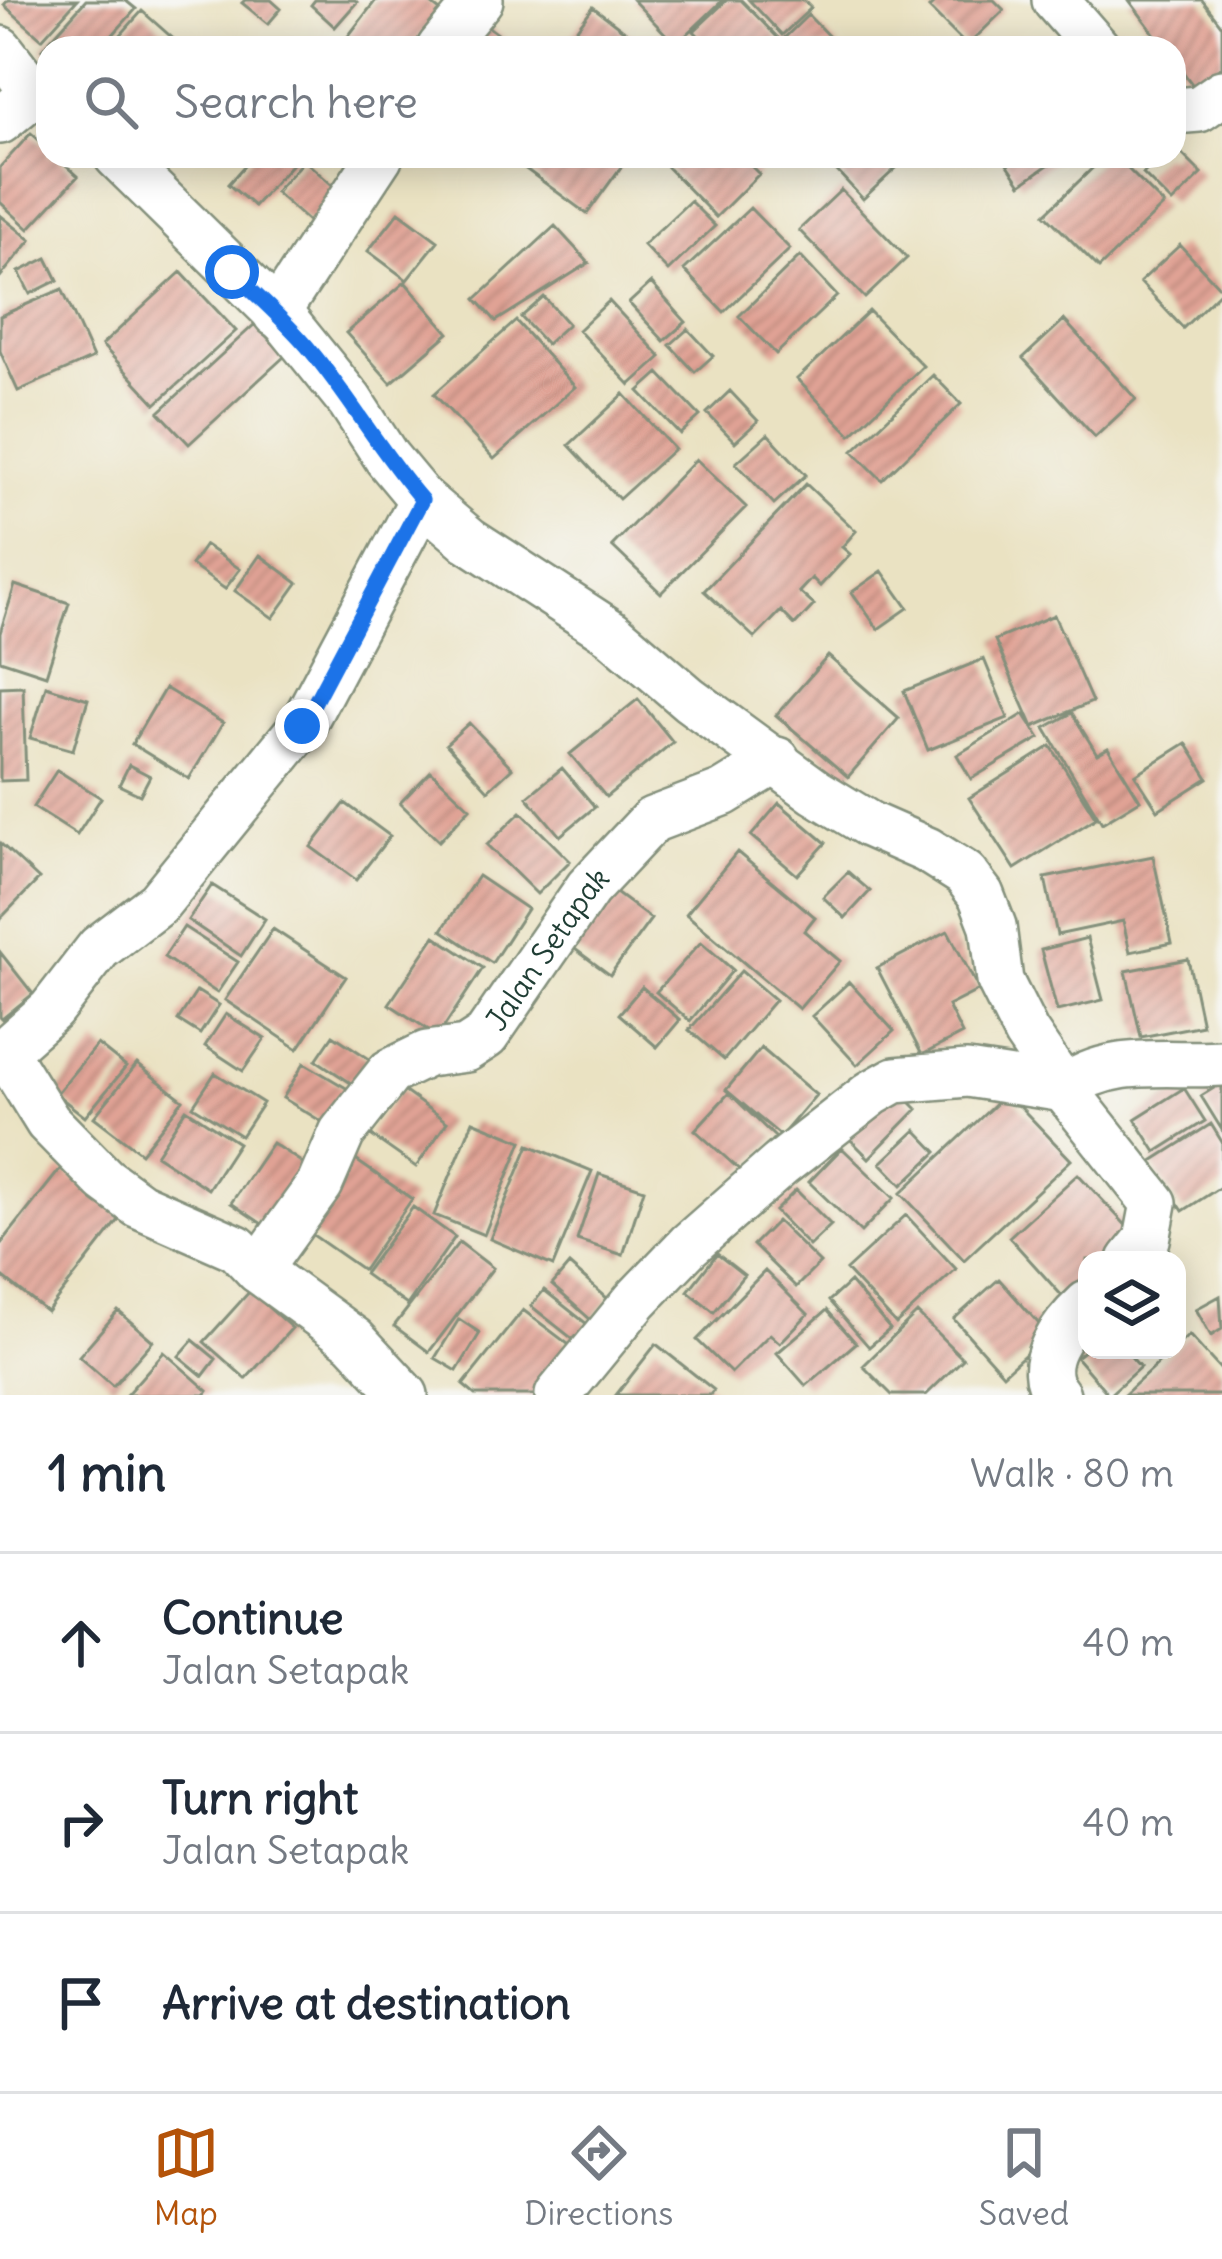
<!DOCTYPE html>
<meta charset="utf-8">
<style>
body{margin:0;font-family:Delius,sans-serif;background:#f2f2f3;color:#1f2937}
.controls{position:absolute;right:36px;bottom:36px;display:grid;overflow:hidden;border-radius:24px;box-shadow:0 6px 30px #0003}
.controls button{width:108px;height:108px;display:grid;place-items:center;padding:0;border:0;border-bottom:3px solid #e0e1e3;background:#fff;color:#1f2937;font:60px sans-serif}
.stop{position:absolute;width:36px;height:36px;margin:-27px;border:9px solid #1a73e8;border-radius:50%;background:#fff}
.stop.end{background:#1a73e8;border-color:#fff;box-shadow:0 3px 12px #0008}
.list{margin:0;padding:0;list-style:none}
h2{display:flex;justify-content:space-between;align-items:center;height:156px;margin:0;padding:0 48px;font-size:51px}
h2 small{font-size:39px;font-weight:400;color:#747a83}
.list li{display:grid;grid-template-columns:78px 1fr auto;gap:36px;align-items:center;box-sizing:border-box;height:180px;padding:0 48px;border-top:3px solid #e0e1e3}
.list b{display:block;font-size:45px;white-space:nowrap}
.list p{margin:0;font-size:39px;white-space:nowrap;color:#747a83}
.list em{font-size:39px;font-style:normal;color:#747a83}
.icon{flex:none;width:66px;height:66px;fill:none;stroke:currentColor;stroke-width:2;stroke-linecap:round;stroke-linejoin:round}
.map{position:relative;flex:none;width:1222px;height:1395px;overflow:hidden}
.search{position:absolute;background:#fff;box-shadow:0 6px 30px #0003;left:36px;right:36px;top:36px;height:132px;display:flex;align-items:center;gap:30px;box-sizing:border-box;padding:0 42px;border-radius:36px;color:#747a83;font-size:45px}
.sheet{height:696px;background:#fff}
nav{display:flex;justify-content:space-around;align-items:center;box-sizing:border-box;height:168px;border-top:3px solid #e0e1e3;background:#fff;font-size:33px;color:#747a83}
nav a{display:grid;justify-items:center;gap:6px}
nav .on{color:#b45309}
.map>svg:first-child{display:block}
.building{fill:url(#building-hatch)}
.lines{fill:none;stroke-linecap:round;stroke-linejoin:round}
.minor-casing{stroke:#84907b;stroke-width:50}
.minor{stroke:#fff;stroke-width:45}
.route{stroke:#1a73e8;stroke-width:15}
.labels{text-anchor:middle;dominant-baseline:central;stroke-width:9;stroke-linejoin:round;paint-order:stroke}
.street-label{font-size:30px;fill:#1f3d34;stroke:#f6f6f2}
</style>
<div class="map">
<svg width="1222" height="1395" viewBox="0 0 1222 1395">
<defs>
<pattern id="building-hatch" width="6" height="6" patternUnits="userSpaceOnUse" patternTransform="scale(3)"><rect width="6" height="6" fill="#e1a395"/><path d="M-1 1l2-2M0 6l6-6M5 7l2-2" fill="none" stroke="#b6867a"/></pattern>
</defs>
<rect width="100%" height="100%" fill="#f6f6f2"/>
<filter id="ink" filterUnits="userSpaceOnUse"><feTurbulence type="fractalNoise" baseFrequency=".00833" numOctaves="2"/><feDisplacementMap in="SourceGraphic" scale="24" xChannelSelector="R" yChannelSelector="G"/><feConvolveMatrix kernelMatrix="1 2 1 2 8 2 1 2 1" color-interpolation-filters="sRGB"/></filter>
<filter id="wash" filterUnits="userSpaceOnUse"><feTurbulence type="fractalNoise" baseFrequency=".004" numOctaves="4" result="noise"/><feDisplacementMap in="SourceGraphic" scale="48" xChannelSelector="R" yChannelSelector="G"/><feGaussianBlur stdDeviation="2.7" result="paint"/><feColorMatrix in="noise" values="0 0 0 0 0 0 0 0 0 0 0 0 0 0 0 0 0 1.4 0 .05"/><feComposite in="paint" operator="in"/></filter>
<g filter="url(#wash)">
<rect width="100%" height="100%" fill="#eae2c2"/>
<g id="blocks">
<path class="building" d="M8 0H77L42 39 4 5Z
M86 0H125L136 9 101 48H48V55L42 49Z
M245 0H271L281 9 268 24 242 3Z
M315 0H355L357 2 335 27 311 5Z
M376 0H426L440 11 412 48H339Z
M633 0H723L676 45Z
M727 0H741L779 39 769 48H710L694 31Z
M749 0H803L811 8 782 35Z
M937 0H994L1004 10 967 46 929 8Z
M1129 0H1202L1222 26V67L1194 87 1174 60V48H1165Z
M593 7 647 48H562Z
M142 11 178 43 174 48H109Z
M808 15 840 48H774Z
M480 21 517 48H460Z
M31 133 48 148V156H56L78 176 29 229 0 202V167Z
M1174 146 1202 174 1172 203 1143 174 1161 156H1174Z
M253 156H299L254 206 228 184Z
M508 156H629L587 214Z
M679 156H741L759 174 716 217 667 167Z
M823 156H909L863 199Z
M1002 156H1061L1021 184Z
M1105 156H1115L1164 205 1099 268 1045 214Z
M304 160 340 192 311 224 275 192Z
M841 190 907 258 865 298 799 230Z
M690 201 715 226 668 271 643 245Z
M750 208 790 249 724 312 684 270Z
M399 212 438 241 407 280 368 251Z
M0 215 31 240 0 277Z
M555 226 589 263 496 321 476 299Z
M1180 245 1222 290 1183 328 1140 282Z
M800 256 837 296 776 354 739 316Z
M47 258 58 280 30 294 19 272Z
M181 272 236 331 156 404 102 345Z
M405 282 449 333 391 383 346 333Z
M651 283 686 322 664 341 629 303Z
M62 289 93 358 18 391 0 351V316Z
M544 297 568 324 546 344 521 317Z
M609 301 661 357 630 385 578 330Z
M869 311 923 366 851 435 797 379Z
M1064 320 1136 399 1095 437 1023 358Z
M516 321 575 387 494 459 434 394Z
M255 324 285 356 189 444 159 412Z
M688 329 713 356 695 372 670 345Z
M659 373 700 416 680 434 639 391Z
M933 375 961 404 882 480 853 451Z
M730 391 758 421 735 442 707 413Z
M624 394 674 449 619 499 569 445Z
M768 434 806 475 774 504 736 463Z
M696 459 746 507 661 593 612 546Z
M806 484 856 531 842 547 850 554 820 586 812 578 799 592 814 605 795 625 781 611 755 638 704 591Z
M205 545 240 569 225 589 191 565Z
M260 555 298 583 273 618 235 591Z
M882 571 908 608 878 629 852 592Z
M15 585 69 603 46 675 0 660V633Z
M1054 615 1092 702 1033 727 995 640Z
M828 656 899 718 848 777 776 715Z
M984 659 1008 718 928 750 904 691Z
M23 686 26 780 0 781V687Z
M46 686 88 699 73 750 30 738Z
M165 688 223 723 189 779 132 744Z
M638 699 673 742 606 797 570 754Z
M1072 713 1097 754 1108 748 1140 800 1102 823 1045 728Z
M1024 714 1040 738 971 779 957 755Z
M469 723 512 768 488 790 446 744Z
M1186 743 1208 778 1158 810 1135 775Z
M1051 746 1096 818 1015 869 969 798Z
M129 765 150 776 140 795 119 785Z
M562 768 595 807 560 836 527 797Z
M57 770 101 798 77 835 33 807Z
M431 771 470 808 439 841 400 803Z
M345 803 390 836 356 880 311 847Z
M779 803 826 843 797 875 751 836Z
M521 812 570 861 537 894 487 845Z
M0 843 39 879 0 919Z
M737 852 815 917 804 931 840 961 799 1009 686 914Z
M1153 856 1172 943 1130 952 1123 921 1057 935 1045 878Z
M848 872 870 891 845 918 823 897Z
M478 876 527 909 492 963 442 930Z
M212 885 265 919 241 956 188 920Z
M605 885 651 919 610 975 564 941Z
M184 927 238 962 217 993 164 957Z
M273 929 346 977 298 1049 225 1000Z
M948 931 979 990 948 1006 962 1034 922 1055 877 968Z
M435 936 483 968 438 1036 389 1004Z
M1087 938 1103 1000 1057 1011 1041 950Z
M701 942 733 970 690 1021 656 992Z
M0 952 33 994 2 1019 0 1017Z
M1188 959 1202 1025 1141 1037 1126 971Z
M741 971 775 1000 724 1060 689 1030Z
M849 982 894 1031 857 1065 812 1016Z
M642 987 680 1020 657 1047 619 1014Z
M197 991 219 1005 200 1034 178 1020Z
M226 1014 265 1039 243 1071 205 1046Z
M333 1035 383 1068 366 1093 316 1060Z
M97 1044 126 1067 85 1117 56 1094Z
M761 1048 816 1095 781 1136 726 1090Z
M304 1063 358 1095 337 1131 283 1098Z
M137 1064 183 1100 141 1153 94 1117Z
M215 1073 263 1103 241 1136 193 1106Z
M1222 1083V1130L1201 1096Z
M896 1088 917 1109 869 1158 847 1136Z
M1184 1088 1205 1121 1156 1152 1135 1119Z
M401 1089 447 1122 416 1167 369 1134Z
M729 1093 775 1137 742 1172 695 1130Z
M1007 1093 1071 1160 964 1260 901 1193Z
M186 1109 238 1143 208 1189 156 1155Z
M473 1121 522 1141 484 1235 434 1215Z
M1211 1124 1222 1142V1186L1183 1211 1151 1162Z
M916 1130 937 1152 902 1185 881 1163Z
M272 1143 318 1173 277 1234 231 1203Z
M529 1145 592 1171 553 1266 490 1239Z
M842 1148 894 1198 861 1232 809 1182Z
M347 1154 412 1199 363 1270 297 1224Z
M61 1168 122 1216 47 1312 0 1275V1245Z
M599 1174 644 1189 623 1255 577 1240Z
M1078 1174 1134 1234 1106 1260H1087V1277L1064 1298 1009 1237Z
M796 1190 831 1225 809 1246 775 1211Z
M413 1207 455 1237 407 1305 364 1274Z
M906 1215 956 1269 896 1324 846 1270Z
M777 1221 820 1263 796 1287 753 1245Z
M459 1242 493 1268 429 1352 394 1326Z
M717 1254 744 1275 714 1312 688 1291Z
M569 1265 608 1299 591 1320 552 1285Z
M765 1271 808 1314 780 1343 770 1334 731 1373 697 1340Z
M999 1279 1048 1334 1003 1374 954 1319Z
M850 1282 890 1329 869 1347 829 1301Z
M544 1290 597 1332 584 1348 531 1306Z
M250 1291 292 1328 246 1379 204 1342Z
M1220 1296 1222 1329 1211 1336 1196 1309Z
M523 1310 576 1350 540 1395H475L463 1385Z
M827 1310 856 1343 806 1386 777 1353Z
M118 1311 153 1341 113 1386 79 1356Z
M917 1313 963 1359 926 1395H892L863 1366Z
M459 1319 480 1333 457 1371 435 1358Z
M1189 1335 1222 1371V1395H1124Z
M193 1340 216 1359 203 1376 179 1356Z
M656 1344 714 1390 710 1395H616Z
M1085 1350H1125L1140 1367 1109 1395 1076 1357Z
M164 1352 208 1391 205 1395H126Z"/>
</g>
</g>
<g filter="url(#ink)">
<use href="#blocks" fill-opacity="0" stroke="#84907b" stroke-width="3"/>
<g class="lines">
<defs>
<g id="minor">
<path d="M1055 0 1097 48"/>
<path d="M440 48 480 0"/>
<path d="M0 49 38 98"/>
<path d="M1174 111 1199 109 1222 93"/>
<path d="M0 121 27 99 48 97"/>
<path d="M117 156 287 323 350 401 387 458 422 500 469 540 612 633 689 699 816 792 870 825 927 850 965 874 981 895 993 926 1000 981 1026 1033 1064 1089 1154 1203 1147 1240 1131 1260"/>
<path d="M276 314 380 156"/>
<path d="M4 1051 48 1122 105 1180 139 1205 237 1248 258 1270 354 1340 405 1395"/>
<path d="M0 1055 51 1010 99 948 158 903 302 726 422 500"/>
<path id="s1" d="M258 1270 320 1184 342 1133 390 1072 427 1054 466 1049 486 1036 588 888 652 820 723 793 777 760"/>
<path d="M558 1395 636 1300 689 1245 780 1165 872 1093 895 1080 967 1074 1064 1089C1109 1053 1170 1067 1222 1063"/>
<path d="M1057 1395C1031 1365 1064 1325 1087 1304"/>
</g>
</defs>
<use href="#minor" class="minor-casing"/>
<use href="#minor" class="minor"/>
</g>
</g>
<g class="lines" filter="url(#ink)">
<path class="route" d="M232 272C259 298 287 322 311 351 351 399 381 453 422 500L302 726"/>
</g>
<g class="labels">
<g class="street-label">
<text stroke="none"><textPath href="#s1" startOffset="450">Jalan Setapak</textPath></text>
</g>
</g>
</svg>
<div class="controls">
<button><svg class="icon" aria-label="layers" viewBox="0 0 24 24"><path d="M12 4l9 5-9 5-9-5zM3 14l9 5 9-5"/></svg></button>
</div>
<div class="stop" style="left:232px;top:272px"></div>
<div class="stop end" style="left:302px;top:726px"></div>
<div class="search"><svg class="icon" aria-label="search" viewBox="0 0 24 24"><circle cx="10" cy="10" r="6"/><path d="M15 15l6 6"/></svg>Search here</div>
</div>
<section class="sheet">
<h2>1 min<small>Walk · 80 m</small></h2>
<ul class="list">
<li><svg class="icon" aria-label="ahead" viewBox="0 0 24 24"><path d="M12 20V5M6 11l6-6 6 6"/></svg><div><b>Continue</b><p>Jalan Setapak</p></div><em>40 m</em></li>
<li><svg class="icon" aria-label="right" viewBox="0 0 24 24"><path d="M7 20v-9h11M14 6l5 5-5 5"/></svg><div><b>Turn right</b><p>Jalan Setapak</p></div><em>40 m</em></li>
<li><svg class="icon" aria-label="arrive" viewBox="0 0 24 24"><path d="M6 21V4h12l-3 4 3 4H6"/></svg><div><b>Arrive at destination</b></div></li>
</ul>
</section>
<nav>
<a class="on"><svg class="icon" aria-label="map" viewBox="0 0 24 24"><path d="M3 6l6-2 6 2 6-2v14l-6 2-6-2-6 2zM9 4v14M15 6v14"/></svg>Map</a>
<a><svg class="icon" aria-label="directions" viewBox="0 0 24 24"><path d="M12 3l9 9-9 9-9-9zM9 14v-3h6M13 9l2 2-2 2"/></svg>Directions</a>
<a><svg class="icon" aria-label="saved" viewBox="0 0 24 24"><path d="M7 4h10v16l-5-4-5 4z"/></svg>Saved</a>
</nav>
